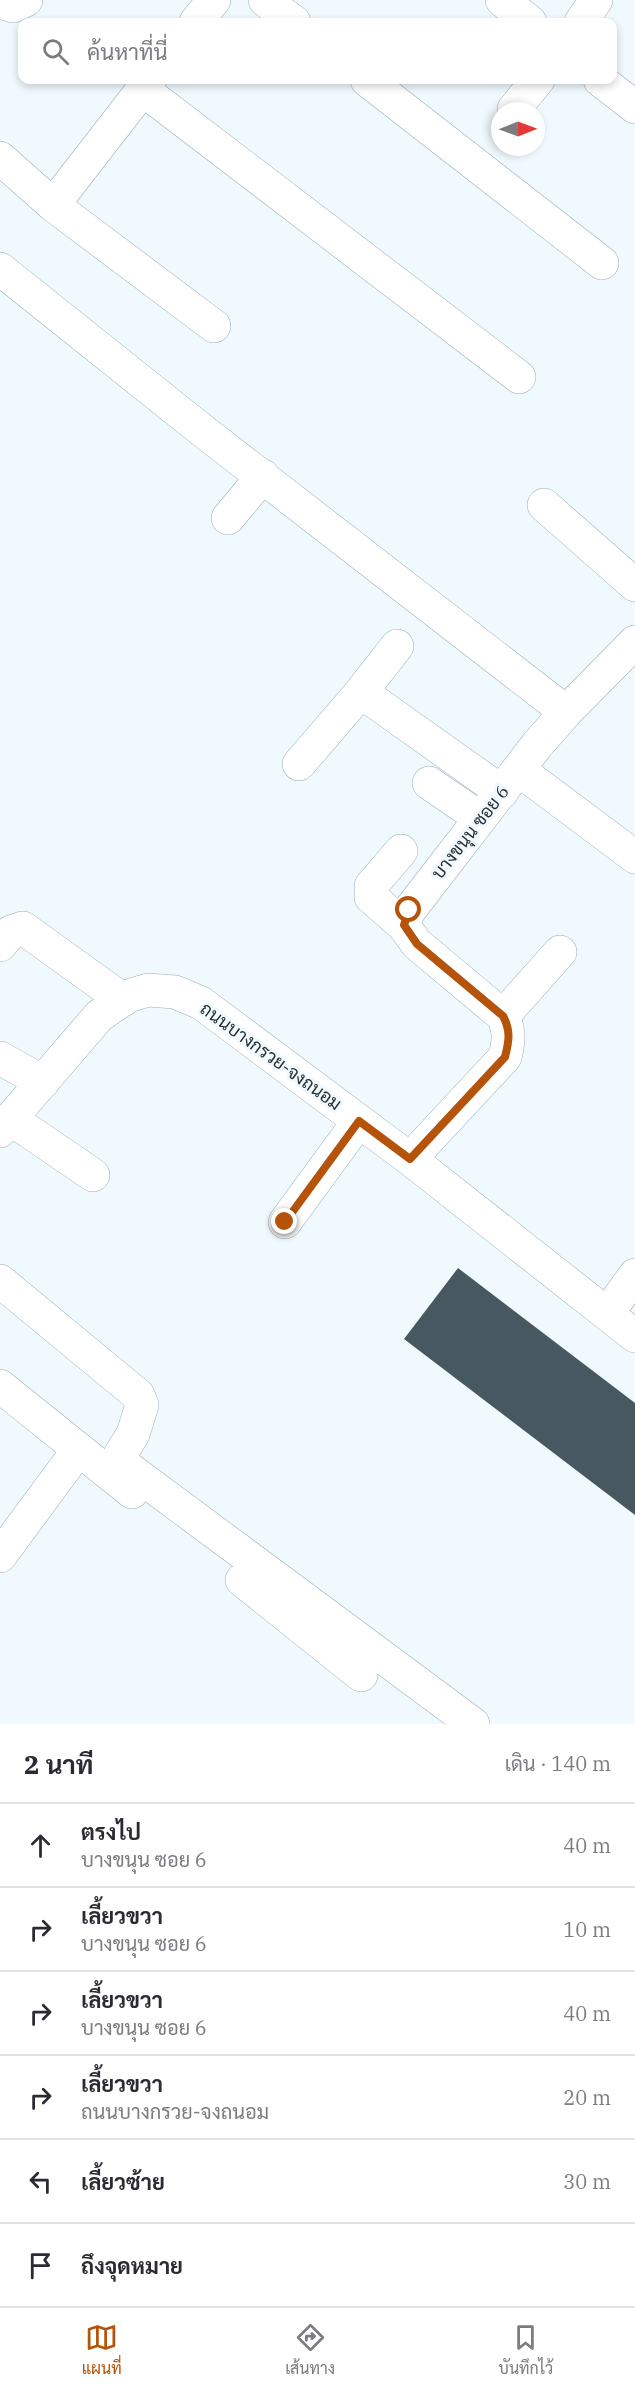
<!DOCTYPE html>
<html lang="th">
<meta charset="utf-8">
<style>
body{margin:0;font-family:"IBM Plex Serif",Sarabun,serif;background:#f7f7f7;color:#2b2b33}
.compass{position:absolute;left:491px;top:102px;width:54px;height:54px;border-radius:50%;background:#fff;box-shadow:0 3px 9px #0003;rotate:89deg}
.stop{position:absolute;width:18px;height:18px;margin:-14px;border:4px solid #b45309;border-radius:50%;background:#fff}
.stop.end{background:#b45309;border-color:#fff;box-shadow:0 2px 6px #0008}
.list{margin:0;padding:0;list-style:none}
h2{display:flex;justify-content:space-between;align-items:center;height:78px;margin:0;padding:0 24px;font-size:26px}
h2 small{font-size:20px;font-weight:400;color:#7c7c81}
.list li{display:grid;grid-template-columns:39px 1fr auto;gap:18px;align-items:center;box-sizing:border-box;height:84px;padding:0 24px;border-top:2px solid #e1e1e2}
.list b{display:block;font-size:22px;white-space:nowrap}
.list p{margin:0;font-size:20px;white-space:nowrap;color:#7c7c81}
.list em{font-size:20px;font-style:normal;color:#7c7c81}
.icon{flex:none;width:33px;height:33px;fill:none;stroke:currentColor;stroke-width:2;stroke-linecap:round;stroke-linejoin:round}
.map{position:relative;flex:none;width:635px;height:1724px;overflow:hidden}
.search{position:absolute;background:#fff;box-shadow:0 3px 9px #0003;left:18px;right:18px;top:18px;height:66px;display:flex;align-items:center;gap:15px;box-sizing:border-box;padding:0 21px;border-radius:12px;color:#7c7c81;font-size:22px}
.sheet{height:582px;background:#fff}
nav{display:flex;justify-content:space-around;align-items:center;box-sizing:border-box;height:84px;border-top:2px solid #e1e1e2;background:#fff;font-size:16px;color:#7c7c81}
nav a{display:grid;justify-items:center;gap:3px}
nav .on{color:#b45309}
.map>svg:first-child{display:block}
.building{fill:#475861}
.lines{fill:none;stroke-linecap:round;stroke-linejoin:round}
.minor-casing{stroke:#9aadb7;stroke-width:34}
.minor{stroke:#fff;stroke-width:33}
.route{stroke:#b45309;stroke-width:8}
.labels{text-anchor:middle;dominant-baseline:central;stroke-width:6;stroke-linejoin:round;paint-order:stroke}
.street-label{font-size:18px;fill:#272f33;stroke:#f0f9fd}
</style>
<div class="map">
<svg width="635" height="1724" viewBox="0 0 635 1724">
<rect width="100%" height="100%" fill="#f0f9fd"/>
<path class="building" d="M458 1268 635 1403V1515L404 1339Z"/>
<g class="lines">
<defs>
<path id="minor" d="M265 0 294 22
M502 0 530 22
M0 2 13 6 26 0
M196 22 214 0
M581 22 596 0
M367 80 602 263
M600 80 635 107
M142 89 519 377
M514 109 538 80
M0 158 53 205 214 326
M53 205 150 80
M0 269 203 431 566 712
M544 505 635 585
M228 518 263 476
M397 646 361 692 502 792
M299 764 361 692
M519 770 635 857
M429 783 480 818
M401 851 371 886V897L403 925
M0 945 11 932 23 928 123 1000
M503 1016 560 952
M0 1058 43 1082
M11 1119 93 1175
M0 1131 99 1016 128 996 148 990 175 992 201 1003 410 1159 635 1336
M410 1159 505 1057C509 1041 510 1031 503 1016L417 944 403 925 409 911 537 745 566 712 635 642
M285 1222 359 1121
M0 1281 138 1395 142 1405 133 1434 120 1455 119 1458 124 1465 473 1724
M607 1314 635 1275
M0 1386 132 1492
M0 1556 68 1464
M242 1580 361 1675"/>
</defs>
<use href="#minor" class="minor-casing"/>
<use href="#minor" class="minor"/>
</g>
<g class="lines">
<path class="route" d="M285 1222 359 1121 410 1159 505 1057C509 1041 511 1031 503 1016L417 944 404 925 409 910"/>
</g>
<g class="labels">
<g class="street-label">
<text transform="translate(470 832) rotate(-52)">บางขนุน ซอย 6</text>
<text transform="translate(271 1056) rotate(36)">ถนนบางกรวย-จงถนอม</text>
</g>
</g>
</svg>
<svg class="compass" viewBox="-18 -18 36 36"><path d="M0-13l5 13h-10z" fill="#e53935"/><path d="M0 13l5-13h-10z" fill="#7c7c81"/></svg>
<div class="stop" style="left:409px;top:910px"></div>
<div class="stop end" style="left:285px;top:1222px"></div>
<div class="search"><svg class="icon" aria-label="search" viewBox="0 0 24 24"><circle cx="10" cy="10" r="6"/><path d="M15 15l6 6"/></svg>ค้นหาที่นี่</div>
</div>
<section class="sheet">
<h2>2 นาที<small>เดิน · 140 m</small></h2>
<ul class="list">
<li><svg class="icon" aria-label="ahead" viewBox="0 0 24 24"><path d="M12 20V5M6 11l6-6 6 6"/></svg><div><b>ตรงไป</b><p>บางขนุน ซอย 6</p></div><em>40 m</em></li>
<li><svg class="icon" aria-label="right" viewBox="0 0 24 24"><path d="M7 20v-9h11M14 6l5 5-5 5"/></svg><div><b>เลี้ยวขวา</b><p>บางขนุน ซอย 6</p></div><em>10 m</em></li>
<li><svg class="icon" aria-label="right" viewBox="0 0 24 24"><path d="M7 20v-9h11M14 6l5 5-5 5"/></svg><div><b>เลี้ยวขวา</b><p>บางขนุน ซอย 6</p></div><em>40 m</em></li>
<li><svg class="icon" aria-label="right" viewBox="0 0 24 24"><path d="M7 20v-9h11M14 6l5 5-5 5"/></svg><div><b>เลี้ยวขวา</b><p>ถนนบางกรวย-จงถนอม</p></div><em>20 m</em></li>
<li><svg class="icon" aria-label="left" viewBox="0 0 24 24"><path d="M17 20v-9H6M10 6l-5 5 5 5"/></svg><div><b>เลี้ยวซ้าย</b></div><em>30 m</em></li>
<li><svg class="icon" aria-label="arrive" viewBox="0 0 24 24"><path d="M6 21V4h12l-3 4 3 4H6"/></svg><div><b>ถึงจุดหมาย</b></div></li>
</ul>
</section>
<nav>
<a class="on"><svg class="icon" aria-label="map" viewBox="0 0 24 24"><path d="M3 6l6-2 6 2 6-2v14l-6 2-6-2-6 2zM9 4v14M15 6v14"/></svg>แผนที่</a>
<a><svg class="icon" aria-label="directions" viewBox="0 0 24 24"><path d="M12 3l9 9-9 9-9-9zM9 14v-3h6M13 9l2 2-2 2"/></svg>เส้นทาง</a>
<a><svg class="icon" aria-label="saved" viewBox="0 0 24 24"><path d="M7 4h10v16l-5-4-5 4z"/></svg>บันทึกไว้</a>
</nav>
